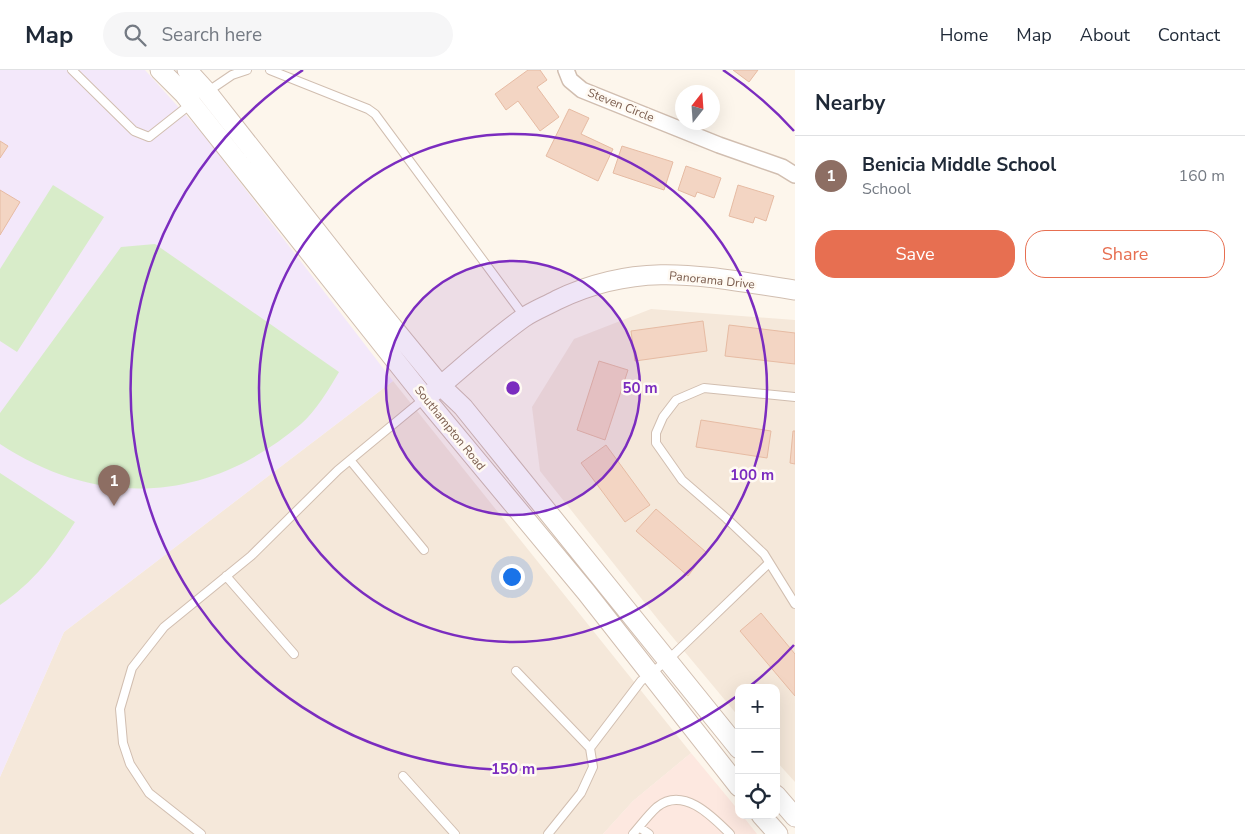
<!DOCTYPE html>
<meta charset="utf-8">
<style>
body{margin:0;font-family:"Nunito Sans",sans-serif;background:#f6f6f7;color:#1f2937}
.controls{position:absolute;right:15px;bottom:15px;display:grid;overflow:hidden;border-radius:10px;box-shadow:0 5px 20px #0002}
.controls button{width:45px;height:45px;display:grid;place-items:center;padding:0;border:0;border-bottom:1px solid #e0e1e3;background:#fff;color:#1f2937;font:25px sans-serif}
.compass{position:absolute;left:675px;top:15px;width:45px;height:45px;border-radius:50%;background:#fff;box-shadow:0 5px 20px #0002;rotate:17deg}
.you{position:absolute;left:511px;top:506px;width:18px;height:18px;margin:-12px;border:4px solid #fff;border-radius:50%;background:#1a73e8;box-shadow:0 0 0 8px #1a73e833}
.badge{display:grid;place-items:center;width:32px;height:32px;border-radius:50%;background:#e76f51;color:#fff;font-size:16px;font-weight:700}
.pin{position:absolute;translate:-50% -41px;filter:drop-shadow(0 1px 2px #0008)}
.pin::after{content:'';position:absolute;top:26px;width:18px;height:15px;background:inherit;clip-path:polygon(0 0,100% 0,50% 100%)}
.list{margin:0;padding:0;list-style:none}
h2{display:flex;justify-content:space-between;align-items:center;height:65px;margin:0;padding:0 20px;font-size:21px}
h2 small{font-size:16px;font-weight:400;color:#747a83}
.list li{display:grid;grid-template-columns:32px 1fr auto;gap:15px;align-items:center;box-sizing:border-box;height:80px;padding:0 20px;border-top:1px solid #e0e1e3}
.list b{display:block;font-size:19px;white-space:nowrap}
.list p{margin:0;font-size:16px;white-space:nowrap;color:#747a83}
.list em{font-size:16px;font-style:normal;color:#747a83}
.actions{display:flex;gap:10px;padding:15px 20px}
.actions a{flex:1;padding:11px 0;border:1px solid #e76f51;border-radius:20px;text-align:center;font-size:18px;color:#e76f51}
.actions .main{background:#e76f51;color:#fff}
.icon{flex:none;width:28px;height:28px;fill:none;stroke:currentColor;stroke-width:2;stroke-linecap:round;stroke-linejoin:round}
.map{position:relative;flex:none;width:795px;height:764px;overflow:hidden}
header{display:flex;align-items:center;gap:30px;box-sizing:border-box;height:70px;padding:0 25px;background:#fff;border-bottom:1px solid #e0e1e3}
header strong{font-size:24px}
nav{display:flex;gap:28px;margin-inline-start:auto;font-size:18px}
.search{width:350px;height:45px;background:#f6f6f7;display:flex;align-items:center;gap:12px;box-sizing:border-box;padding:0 18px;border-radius:28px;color:#747a83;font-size:19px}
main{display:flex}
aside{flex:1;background:#fff}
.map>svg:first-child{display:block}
.residential{fill:#f5e8da}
.commercial{fill:#fde8e0}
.education{fill:#f3e8fa}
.green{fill:#d8ecc9}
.building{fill:#f3d5c3;stroke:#e6bba3}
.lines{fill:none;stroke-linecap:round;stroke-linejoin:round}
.service-casing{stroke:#d1beb0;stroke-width:10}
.minor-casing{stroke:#d1beb0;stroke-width:18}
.tertiary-casing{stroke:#d1beb0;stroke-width:21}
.service{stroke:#fff;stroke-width:8}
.minor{stroke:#fff;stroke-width:15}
.tertiary{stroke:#fff;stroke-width:19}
.ring{fill:none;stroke:#7b2cbf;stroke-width:2.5}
.labels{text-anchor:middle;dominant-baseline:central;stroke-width:5;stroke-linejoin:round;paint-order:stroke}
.street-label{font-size:12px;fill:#7a5c4d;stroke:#fffaf3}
.centre{fill:#7b2cbf;stroke:#fffaf3;stroke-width:2.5}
.ring-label{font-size:15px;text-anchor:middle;font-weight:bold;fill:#7b2cbf;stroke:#fffaf3;stroke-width:5;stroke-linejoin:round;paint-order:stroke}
</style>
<header>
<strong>Map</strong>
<div class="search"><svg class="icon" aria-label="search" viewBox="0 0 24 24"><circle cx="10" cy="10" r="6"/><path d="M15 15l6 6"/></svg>Search here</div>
<nav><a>Home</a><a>Map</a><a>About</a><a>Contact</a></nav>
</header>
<main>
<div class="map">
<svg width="795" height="764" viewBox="0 0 795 764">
<rect width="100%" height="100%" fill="#fdf6ec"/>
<path class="residential" d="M651 239 795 250V712L776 691V618H739V647L660 552 540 401 532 337 574 269Z
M393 311 691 683 633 731 603 764H0V707L64 562Z"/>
<path class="commercial" d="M691 683 739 741V745H742L757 764H603L633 731Z"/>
<path class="education" d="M0 0H145L202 63 393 311 64 562 0 707Z"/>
<path class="green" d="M53 115 104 147 17 282 0 271V199Z
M155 174 339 302C329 319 316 341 301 354 209 432 101 440 0 374V343L121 177Z
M0 403 75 452C53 486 34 512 0 535Z"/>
<path class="building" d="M528 0H540L547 10 537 17 559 47 540 61 518 31 506 40 495 24Z
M733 0H758L749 12Z
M569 39 589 48 581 64 613 79 598 111 546 86Z
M0 71 8 76 0 88Z
M622 76 673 92 664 120 613 103Z
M686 96 721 108 714 128 697 122 695 127 678 120Z
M738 115 774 126 766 151 755 147 753 153 729 146Z
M0 120 20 132 0 165Z
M703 251 707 281 635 291 631 261Z
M729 255 795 263V294L725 286Z
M599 291 628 300 605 370 577 360Z
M701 350 771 361 767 388 696 377Z
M793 361H795V394L790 393Z
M606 375 650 435 625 452 581 393Z
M656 439 706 482 688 506 636 461Z
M761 543 795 584V626L740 561Z"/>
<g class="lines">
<defs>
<path id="service" d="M72 0 134 61 149 67 192 33
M270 0 368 39 375 44 524 246
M207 22 232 5 247 0
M795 327 704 318 676 330 663 347 656 363V373L682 410 726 448 764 484 795 534
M350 390 424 480
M226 506 294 584
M516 601 590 678
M403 706 455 764
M639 757 649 764
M201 764 149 723 130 694 123 673 120 639 132 598 164 557 251 486 338 400 425 328
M548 764 581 723 593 697 590 678 641 611 669 589 769 493
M633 764C641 755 648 745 657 737 683 716 712 746 730 764"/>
<path id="minor" d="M566 0 570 10 582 20 719 75 782 97 795 105"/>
<path id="tertiary" d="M160 0 184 24 425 328 586 522 739 717
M187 0 207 22 377 238 441 316 463 337 739 679
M432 323C462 298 491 271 523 248 533 241 546 236 557 230 641 189 707 207 795 220
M776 725 795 747
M761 745 778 764"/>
</defs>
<use href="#service" class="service-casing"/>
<use href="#minor" class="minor-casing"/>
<use href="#tertiary" class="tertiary-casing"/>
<use href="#service" class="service"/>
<use href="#minor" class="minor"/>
<use href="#tertiary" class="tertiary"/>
</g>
<circle cx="513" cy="318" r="127" fill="#7b2cbf" fill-opacity=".12"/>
<g class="ring">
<circle cx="513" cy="318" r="127"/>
<circle cx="513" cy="318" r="254"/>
<path d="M794 575A381 381 0 0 1 750 616M737 626A381 381 0 1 1 303 0M723 0A381 381 0 0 1 794 61"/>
</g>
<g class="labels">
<g class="street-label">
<text transform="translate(621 35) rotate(22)">Steven Circle</text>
<text transform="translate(712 210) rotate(6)">Panorama Drive</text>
<text transform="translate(450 358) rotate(51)">Southampton Road</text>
</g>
</g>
<circle cx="513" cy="318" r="8" class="centre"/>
<g class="ring-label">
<text x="640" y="323">50 m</text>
<text x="752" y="410">100 m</text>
<text x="513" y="704">150 m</text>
</g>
</svg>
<div class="controls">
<button>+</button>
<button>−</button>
<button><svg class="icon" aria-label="locate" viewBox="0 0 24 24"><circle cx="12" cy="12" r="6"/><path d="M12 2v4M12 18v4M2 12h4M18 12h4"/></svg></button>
</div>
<svg class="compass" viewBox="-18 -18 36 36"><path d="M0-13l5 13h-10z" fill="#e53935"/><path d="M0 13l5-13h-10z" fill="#747a83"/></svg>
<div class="you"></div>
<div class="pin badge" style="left:114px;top:436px;background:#8d6e63">1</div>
</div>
<aside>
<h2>Nearby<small></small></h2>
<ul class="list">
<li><span class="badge" style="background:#8d6e63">1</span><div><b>Benicia Middle School</b><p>School</p></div><em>160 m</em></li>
</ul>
<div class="actions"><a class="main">Save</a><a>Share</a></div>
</aside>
</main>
